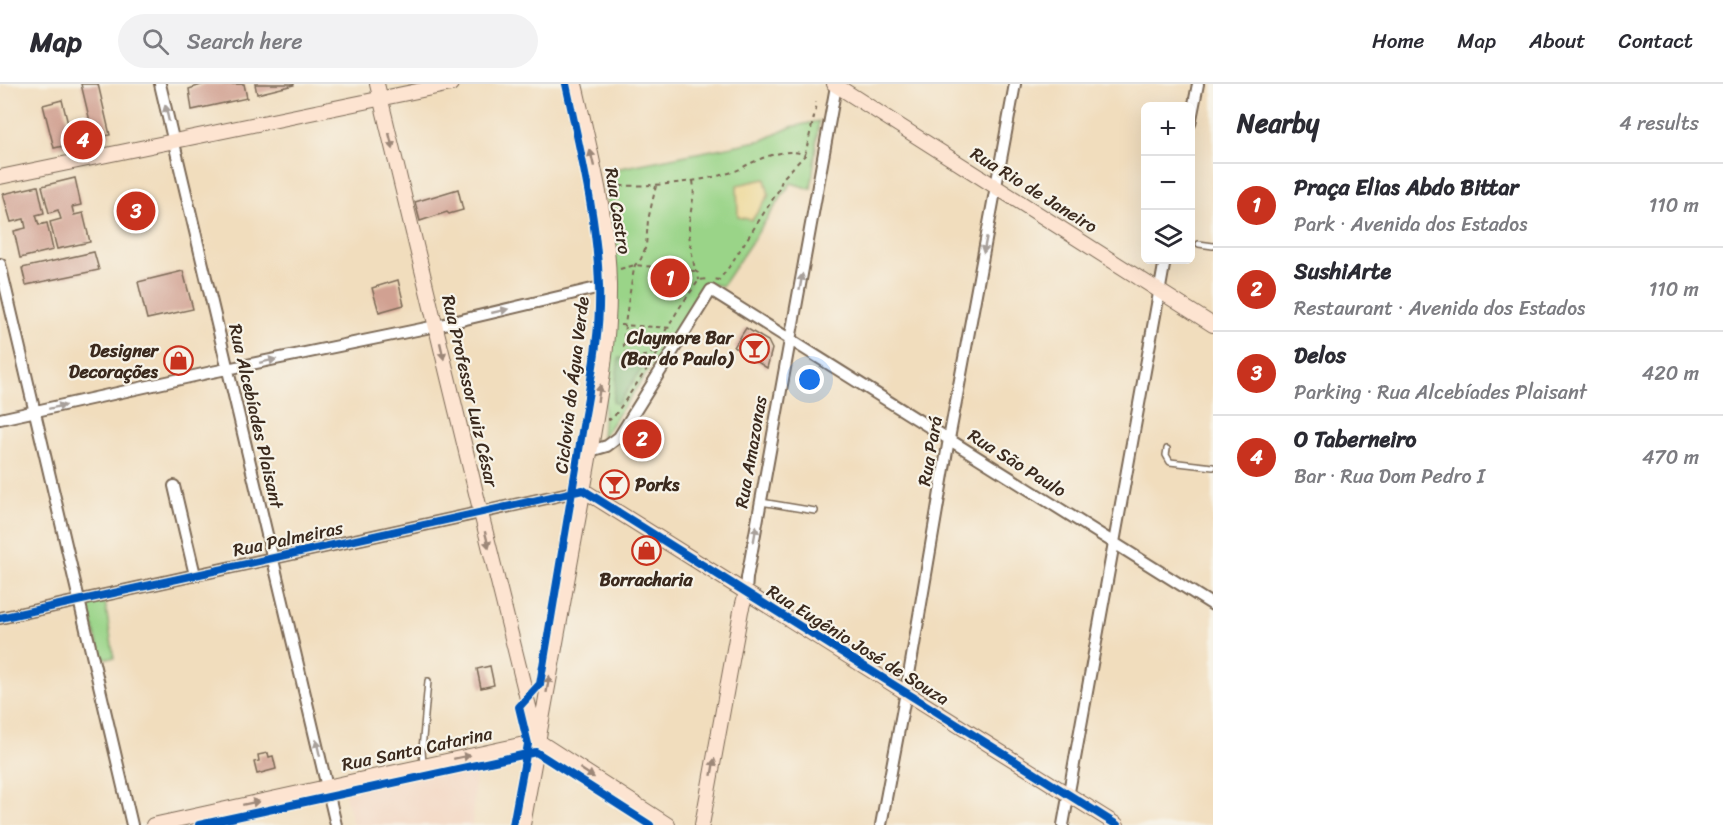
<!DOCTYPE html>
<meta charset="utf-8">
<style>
body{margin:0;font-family:Sriracha,sans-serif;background:#f2f2f3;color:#2b2b33}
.controls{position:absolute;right:18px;top:18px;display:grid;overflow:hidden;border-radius:9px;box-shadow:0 6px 24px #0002}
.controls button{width:54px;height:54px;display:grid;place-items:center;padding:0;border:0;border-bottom:2px solid #e1e1e2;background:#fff;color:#2b2b33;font:30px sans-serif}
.you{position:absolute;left:810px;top:296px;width:21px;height:21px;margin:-15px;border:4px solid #fff;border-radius:50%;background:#1a73e8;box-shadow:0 0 0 9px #1a73e833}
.badge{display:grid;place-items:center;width:39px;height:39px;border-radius:50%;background:#c8321e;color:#fff;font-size:20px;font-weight:700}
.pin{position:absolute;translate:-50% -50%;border:3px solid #fff;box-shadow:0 2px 6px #0006}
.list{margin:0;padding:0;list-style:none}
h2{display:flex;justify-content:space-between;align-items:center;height:78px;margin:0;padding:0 24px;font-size:26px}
h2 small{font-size:20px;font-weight:400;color:#7c7c81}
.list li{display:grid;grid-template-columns:39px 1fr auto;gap:18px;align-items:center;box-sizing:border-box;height:84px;padding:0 24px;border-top:2px solid #e1e1e2}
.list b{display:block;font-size:22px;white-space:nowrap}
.list p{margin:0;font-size:20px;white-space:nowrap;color:#7c7c81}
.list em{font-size:20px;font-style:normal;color:#7c7c81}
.icon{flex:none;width:33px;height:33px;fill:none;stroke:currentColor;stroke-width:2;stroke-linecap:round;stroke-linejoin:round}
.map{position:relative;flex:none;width:1213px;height:741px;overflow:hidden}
header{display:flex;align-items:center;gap:36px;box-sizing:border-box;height:84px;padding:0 30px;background:#fff;border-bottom:2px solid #e1e1e2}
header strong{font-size:28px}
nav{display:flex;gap:33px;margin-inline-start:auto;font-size:21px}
.search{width:420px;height:54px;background:#f2f2f3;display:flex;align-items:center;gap:15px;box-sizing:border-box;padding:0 21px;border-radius:33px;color:#7c7c81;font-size:22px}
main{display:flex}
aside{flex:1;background:#fff}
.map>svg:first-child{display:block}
.built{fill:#f3d4bf}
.green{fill:#9ad488;stroke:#6a7f53;stroke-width:1.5}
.forest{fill:#7bb674;stroke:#5b7049;stroke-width:1.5}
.sand{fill:#eeda9e;stroke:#94825e;stroke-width:1.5}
.building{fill:#d1a192}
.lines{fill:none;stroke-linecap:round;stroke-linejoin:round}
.lane-casing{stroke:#7b6956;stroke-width:8}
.street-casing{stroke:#7b6956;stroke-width:14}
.secondary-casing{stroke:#7b6956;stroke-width:16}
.path{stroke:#7b6956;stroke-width:2;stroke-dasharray:4.5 4.5;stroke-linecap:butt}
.lane{stroke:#fff;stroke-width:5}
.street{stroke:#fff;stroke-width:10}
.secondary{stroke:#fde4d1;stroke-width:14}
.cycleway-casing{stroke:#f7f3e8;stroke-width:11}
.cycleway{stroke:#0057b8;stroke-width:8}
.oneway{fill:#a79f9a}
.oneway2{fill:#9c8778}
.labels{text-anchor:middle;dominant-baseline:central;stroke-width:4.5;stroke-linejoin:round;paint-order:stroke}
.street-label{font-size:18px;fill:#3b2a1e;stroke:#f7f3e8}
.poi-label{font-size:18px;font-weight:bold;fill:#3b2a1e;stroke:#f7f3e8;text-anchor:end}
</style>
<header>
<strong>Map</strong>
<div class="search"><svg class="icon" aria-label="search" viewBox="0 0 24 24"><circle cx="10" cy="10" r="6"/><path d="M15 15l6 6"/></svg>Search here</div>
<nav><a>Home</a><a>Map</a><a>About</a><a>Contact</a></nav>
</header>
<main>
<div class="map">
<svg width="1213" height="741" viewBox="0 0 1213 741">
<rect width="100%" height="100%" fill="#f7f3e8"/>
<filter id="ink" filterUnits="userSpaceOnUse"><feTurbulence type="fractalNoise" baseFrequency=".0167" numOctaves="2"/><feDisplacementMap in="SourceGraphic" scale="12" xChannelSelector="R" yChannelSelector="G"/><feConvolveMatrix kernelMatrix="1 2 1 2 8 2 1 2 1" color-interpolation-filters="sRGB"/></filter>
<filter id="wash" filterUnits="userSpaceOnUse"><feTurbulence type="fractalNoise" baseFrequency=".008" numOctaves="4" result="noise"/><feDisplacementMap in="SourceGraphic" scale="24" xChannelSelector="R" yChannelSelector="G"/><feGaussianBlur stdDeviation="1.35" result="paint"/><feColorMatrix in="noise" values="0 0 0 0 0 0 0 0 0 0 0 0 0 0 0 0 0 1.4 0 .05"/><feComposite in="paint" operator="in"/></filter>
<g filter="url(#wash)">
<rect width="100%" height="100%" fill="#f1ddbd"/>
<path class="built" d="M477 673 472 741H353L344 707Z"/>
<path class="green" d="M819 37 811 105 791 99 722 202 710 200 704 206 602 354 613 188 605 87 763 56 791 43Z
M105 518 114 574H101L88 521Z"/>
<path class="forest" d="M619 274 647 277 618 320 613 318Z"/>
<path class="sand" d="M765 95 769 111 752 136 738 133 737 101Z"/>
<g id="blocks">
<path class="building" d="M81 0H98L110 51 94 54Z
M204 0H244L247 14 192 26 189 5Z
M255 0H294V1L257 10Z
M62 16 73 60 54 64 43 21Z
M75 94 81 121 72 123 74 131 83 129 90 158 57 165 50 138 61 135 58 126 49 129 42 102Z
M38 102 44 129 36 131 39 141 47 139 53 166 20 174 14 147 26 144 24 135 11 138 3 110Z
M458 105 463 126 449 130 447 128 420 137 415 118Z
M94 168 99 186 26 201 22 184Z
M183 187 193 225 147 235 138 198Z
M398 196 404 221 379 228 372 204Z
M746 244 768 257 772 265 767 284 734 263Z
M490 582 494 601 481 604 477 585Z
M268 669 269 673 273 672 276 685 257 690 254 678 259 677 258 671Z"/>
</g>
</g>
<g filter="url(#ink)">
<use href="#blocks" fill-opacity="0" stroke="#7b6956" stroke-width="1.5"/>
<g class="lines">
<defs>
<path id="lane" d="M1199 160 1213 162
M1167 365 1166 371 1170 378 1213 383
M761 418 815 427
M423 680 422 666 428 597"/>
<path id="street" d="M160 0 336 741
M1190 40 1198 0
M0 180 132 741
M0 335 212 288 436 242 609 201
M590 367 607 362 619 353 711 206 1213 521
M174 402 195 491
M746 508 747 494 836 2
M0 534 583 406
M881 741 906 608 949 355 1015 0
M1063 741 1165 176"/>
<path id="secondary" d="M377 0 477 413 536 651
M834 0 1213 241
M0 93 451 0
M583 406 1117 741
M153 741 538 657 668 741
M523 741C542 634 562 527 581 420 593 348 610 274 609 200 608 132 590 66 575 0
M702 741 741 527 746 508"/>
</defs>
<use href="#lane" class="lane-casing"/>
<use href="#street" class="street-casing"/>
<use href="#secondary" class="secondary-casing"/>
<path class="path" d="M805 71 817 20 816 18
M693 97C696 113 689 128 689 144 689 158 693 173 695 187L698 189 699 196
M611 102C652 102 695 100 735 87 739 86 743 83 747 81 763 73 788 63 805 71L783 94 778 107 729 183 719 196 714 195
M656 102 648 136 646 162 641 175 635 181 634 185C632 197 620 259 625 266 630 275 644 273 651 270L680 223 699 196 708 195
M620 185 635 181 694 187
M620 241 674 244
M609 334V336L613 334 660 266"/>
<use href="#lane" class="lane"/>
<use href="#street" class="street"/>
<use href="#secondary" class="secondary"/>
<defs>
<path id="cycleway" d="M0 534 583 406 1117 741
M199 741 536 668 650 741
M513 741 528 660 519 623 540 600C554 518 568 436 581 354 589 304 601 252 599 201 597 133 580 67 566 0"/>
</defs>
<use href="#cycleway" class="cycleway-casing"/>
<use href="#cycleway" class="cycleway"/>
</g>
<defs><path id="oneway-solid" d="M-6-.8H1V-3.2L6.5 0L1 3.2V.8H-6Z" transform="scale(1.5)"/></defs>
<g class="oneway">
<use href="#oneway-solid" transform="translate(167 29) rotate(-103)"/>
<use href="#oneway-solid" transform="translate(985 161) rotate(101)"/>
<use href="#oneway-solid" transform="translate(801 198) rotate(-80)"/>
<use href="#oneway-solid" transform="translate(500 227) rotate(-13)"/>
<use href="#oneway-solid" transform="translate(268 277) rotate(-12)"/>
<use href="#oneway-solid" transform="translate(57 323) rotate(-12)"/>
<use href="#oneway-solid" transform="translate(755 450) rotate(-80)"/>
<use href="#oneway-solid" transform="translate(318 664) rotate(-103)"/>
</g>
<g class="oneway2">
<use href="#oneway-solid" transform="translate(391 57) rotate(76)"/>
<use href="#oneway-solid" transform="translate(592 74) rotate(-103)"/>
<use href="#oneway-solid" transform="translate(442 267) rotate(77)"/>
<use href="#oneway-solid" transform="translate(599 309) rotate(-81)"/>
<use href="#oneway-solid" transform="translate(487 456) rotate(76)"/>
<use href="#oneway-solid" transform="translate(548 600) rotate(-80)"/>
<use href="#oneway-solid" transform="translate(462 673) rotate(-12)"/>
<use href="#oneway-solid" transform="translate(713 683) rotate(-80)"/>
<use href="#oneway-solid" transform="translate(587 689) rotate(33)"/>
<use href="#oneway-solid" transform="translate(251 719) rotate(-12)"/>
</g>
</g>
<defs>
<symbol id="bar-ring" viewBox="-11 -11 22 22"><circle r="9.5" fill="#f7f3e8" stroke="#c8321e" stroke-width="1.5"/><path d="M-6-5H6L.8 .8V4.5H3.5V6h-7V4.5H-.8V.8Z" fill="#c8321e"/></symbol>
<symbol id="shop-ring" viewBox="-11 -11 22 22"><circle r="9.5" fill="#f7f3e8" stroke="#c8321e" stroke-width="1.5"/><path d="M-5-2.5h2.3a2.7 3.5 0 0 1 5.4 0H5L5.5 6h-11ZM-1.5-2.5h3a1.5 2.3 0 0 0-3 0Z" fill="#c8321e"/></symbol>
</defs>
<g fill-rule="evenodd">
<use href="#bar-ring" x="738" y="248" width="33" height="33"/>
<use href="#shop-ring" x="162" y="260" width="33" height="33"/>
<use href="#bar-ring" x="598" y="384" width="33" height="33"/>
<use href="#shop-ring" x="630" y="450" width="33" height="33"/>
</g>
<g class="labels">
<g class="street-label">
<text transform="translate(1034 106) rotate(32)">Rua Rio de Janeiro</text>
<text transform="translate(618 127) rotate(81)">Rua Castro</text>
<text transform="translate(572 301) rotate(-83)">Ciclovia do Água Verde</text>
<text transform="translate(470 307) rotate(77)">Rua Professor Luiz César</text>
<text transform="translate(256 332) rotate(77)">Rua Alcebíades Plaisant</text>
<text transform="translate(930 367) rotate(-80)">Rua Pará</text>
<text transform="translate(751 368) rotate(-80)">Rua Amazonas</text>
<text transform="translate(1017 379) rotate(32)">Rua São Paulo</text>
<text transform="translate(288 455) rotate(-12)">Rua Palmeiras</text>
<text transform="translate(858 561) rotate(32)">Rua Eugênio José de Souza</text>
<text transform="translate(417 665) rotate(-12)">Rua Santa Catarina</text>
</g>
<g class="poi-label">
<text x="733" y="254">Claymore Bar<tspan x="733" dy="21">(Bar do Paulo)</tspan></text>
<text x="158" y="267">Designer<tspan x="158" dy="21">Decorações</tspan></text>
<text x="635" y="401" text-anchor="start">Porks</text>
<text x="646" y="496" text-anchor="middle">Borracharia</text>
</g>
</g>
</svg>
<div class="controls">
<button>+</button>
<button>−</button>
<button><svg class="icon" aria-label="layers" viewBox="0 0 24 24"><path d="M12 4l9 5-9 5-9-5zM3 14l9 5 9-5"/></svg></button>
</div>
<div class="you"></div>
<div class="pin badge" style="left:670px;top:194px">1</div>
<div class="pin badge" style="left:642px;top:355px">2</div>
<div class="pin badge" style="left:136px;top:127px">3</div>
<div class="pin badge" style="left:83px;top:56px">4</div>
</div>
<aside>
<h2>Nearby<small>4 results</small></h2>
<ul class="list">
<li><span class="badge">1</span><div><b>Praça Elias Abdo Bittar</b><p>Park · Avenida dos Estados</p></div><em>110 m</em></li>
<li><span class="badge">2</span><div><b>SushiArte</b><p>Restaurant · Avenida dos Estados</p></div><em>110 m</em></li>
<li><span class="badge">3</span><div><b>Delos</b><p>Parking · Rua Alcebíades Plaisant</p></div><em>420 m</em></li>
<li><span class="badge">4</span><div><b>O Taberneiro</b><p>Bar · Rua Dom Pedro I</p></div><em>470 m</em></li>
</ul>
</aside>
</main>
